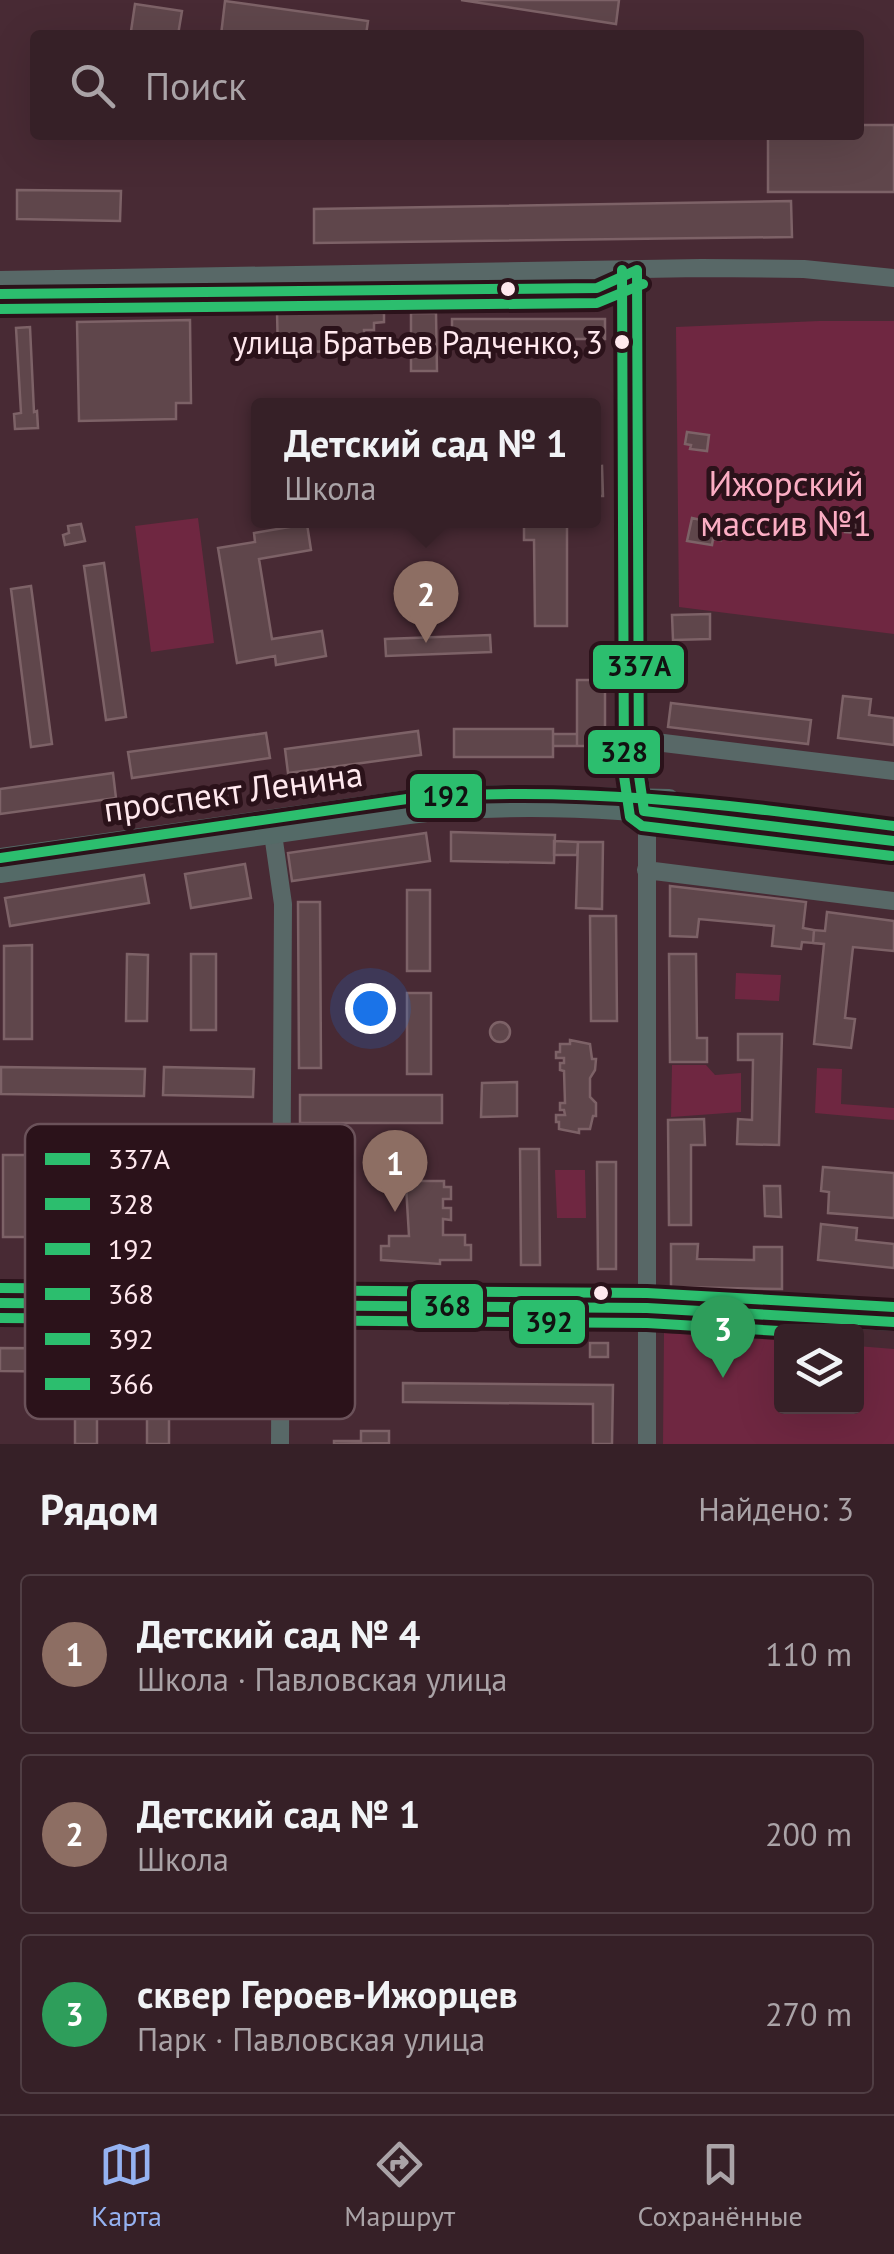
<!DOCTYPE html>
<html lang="ru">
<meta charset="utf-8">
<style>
body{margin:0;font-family:"PT Sans",sans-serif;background:#412d33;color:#f1f3f6}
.controls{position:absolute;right:30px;bottom:30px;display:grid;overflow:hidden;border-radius:10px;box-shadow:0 10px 40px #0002}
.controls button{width:90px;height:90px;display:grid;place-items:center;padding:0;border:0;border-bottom:2px solid #503e44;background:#362027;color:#f1f3f6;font:50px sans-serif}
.you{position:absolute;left:370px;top:1008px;width:35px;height:35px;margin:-25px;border:8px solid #fff;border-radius:50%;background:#1a73e8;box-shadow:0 0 0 15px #1a73e833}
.badge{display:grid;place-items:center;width:65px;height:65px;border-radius:50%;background:#95b2f1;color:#fff;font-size:32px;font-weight:700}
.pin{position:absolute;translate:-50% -82px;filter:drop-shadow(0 2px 5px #0008)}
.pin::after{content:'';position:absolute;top:52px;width:35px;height:30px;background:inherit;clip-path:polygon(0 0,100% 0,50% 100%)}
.popup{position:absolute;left:251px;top:398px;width:350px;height:130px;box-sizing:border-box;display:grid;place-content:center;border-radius:10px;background:#362027;filter:drop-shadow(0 2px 8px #0005);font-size:32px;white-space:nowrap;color:#aaa3a7}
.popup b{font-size:38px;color:#f1f3f6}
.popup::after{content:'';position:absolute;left:50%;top:100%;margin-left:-20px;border:20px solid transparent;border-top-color:#362027}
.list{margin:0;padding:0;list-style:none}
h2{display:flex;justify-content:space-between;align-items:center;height:130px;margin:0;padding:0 40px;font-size:42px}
h2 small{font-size:32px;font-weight:400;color:#aaa3a7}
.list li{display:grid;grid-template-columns:65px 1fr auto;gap:30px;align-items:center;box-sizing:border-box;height:160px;margin:0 20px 20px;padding:0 20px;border:2px solid #503e44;border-radius:10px}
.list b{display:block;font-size:38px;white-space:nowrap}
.list p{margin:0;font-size:32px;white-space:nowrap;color:#aaa3a7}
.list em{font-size:32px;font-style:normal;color:#aaa3a7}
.icon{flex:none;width:55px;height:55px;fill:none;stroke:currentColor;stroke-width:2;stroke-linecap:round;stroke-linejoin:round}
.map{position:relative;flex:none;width:894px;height:1444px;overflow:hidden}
.search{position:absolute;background:#362027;box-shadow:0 10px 40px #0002;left:30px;right:30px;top:30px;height:110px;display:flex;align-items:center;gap:25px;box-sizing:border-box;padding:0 35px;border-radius:10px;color:#aaa3a7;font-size:38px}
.sheet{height:670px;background:#362027}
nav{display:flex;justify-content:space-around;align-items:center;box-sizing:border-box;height:140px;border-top:2px solid #503e44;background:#362027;font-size:28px;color:#aaa3a7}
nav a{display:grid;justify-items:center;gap:5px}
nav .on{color:#95b2f1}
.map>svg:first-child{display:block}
.green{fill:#6f2741}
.building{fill:#5f464b;stroke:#7d6267;stroke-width:2.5}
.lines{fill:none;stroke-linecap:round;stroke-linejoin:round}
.minor{stroke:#586867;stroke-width:18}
.major{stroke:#546a67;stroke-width:20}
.bus-1-casing{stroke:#2b121a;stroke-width:18}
.bus-2-casing{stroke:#2b121a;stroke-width:18}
.bus-3-casing{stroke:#2b121a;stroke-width:18}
.bus-4-casing{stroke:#2b121a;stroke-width:18}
.bus-5-casing{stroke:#2b121a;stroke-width:18}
.bus-6-casing{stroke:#2b121a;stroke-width:18}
.bus-1{stroke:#2cbe6e;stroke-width:10}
.bus-2{stroke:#2cbe6e;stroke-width:10}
.bus-3{stroke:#2cbe6e;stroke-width:10}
.bus-4{stroke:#2cbe6e;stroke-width:10}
.bus-5{stroke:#2cbe6e;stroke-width:10}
.bus-6{stroke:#2cbe6e;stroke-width:10}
.bus-dot{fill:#ffe8ee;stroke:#2b121a;stroke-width:4}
.labels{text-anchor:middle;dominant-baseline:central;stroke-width:10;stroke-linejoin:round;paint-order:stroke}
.bus-label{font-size:32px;fill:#ffe8ee;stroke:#2b121a;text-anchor:end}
.park-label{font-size:35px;fill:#fbadc3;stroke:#2b121a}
.street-label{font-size:35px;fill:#ffe8ee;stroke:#2b121a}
.key{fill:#2b121a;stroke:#6b525a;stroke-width:2.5}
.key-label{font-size:28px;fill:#ffe8ee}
.line-badge{stroke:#2b121a;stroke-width:4}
.pale-badge-label{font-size:28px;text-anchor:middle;font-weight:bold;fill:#111}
</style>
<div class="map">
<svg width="894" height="1444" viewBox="0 0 894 1444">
<rect width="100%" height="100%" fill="#482a34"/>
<path class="green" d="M819 321H894V634L679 607 676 327Z
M198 518 214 643 151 652 135 526Z
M736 973 781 975 779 1001 735 999Z
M672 1065H706L715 1075 741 1073V1112L671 1117Z
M817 1068 842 1069 841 1104 894 1108V1120L815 1113Z
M555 1170H585L586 1218H557Z
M664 1333 781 1340 782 1406H856L857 1346 894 1349V1444H663Z"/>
<path class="building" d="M461 0H619L616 24Z
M225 1 368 21 366 35H221Z
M135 4 182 11 178 35 131 31Z
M859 125H894V192H768V135H859Z
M17 190 121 191 120 221 17 219Z
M791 201 792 237 314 243V209Z
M374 308V313H384V322L374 323V330H364L365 350 278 353 277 312Z
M411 313H436L437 371H411Z
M452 319H605V339H452Z
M190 320 191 403H176V419L79 421 77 322Z
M30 327 34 412 37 411 38 428 15 429 14 414 21 413 16 328Z
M687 432 709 435 707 451 690 449 691 445 685 444Z
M602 466 603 496H594V467Z
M848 511 860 513 857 533 845 532 846 525 841 524 842 516 847 517Z
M692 518 715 523 714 528 722 530 721 540 713 539 712 545 687 541Z
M81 524 85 541 65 545 63 535 69 533 68 526Z
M307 524 311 550 259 559 272 639 322 631 326 656 276 665 275 656 237 663 218 548 255 542 254 533Z
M524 525H567V626H535L534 540H524Z
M104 563 126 717 106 720 84 566Z
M31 586 52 744 31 747 11 589Z
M710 614V639L673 640 672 615Z
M490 635 491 652 386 656 385 639Z
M577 680H605V746H577Z
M843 696 871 699 869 715 894 718V745L838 738Z
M671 703 811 720 808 744 668 727Z
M454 729H553V757H454Z
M418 731 421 755 288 773 285 749Z
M266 733 270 758 132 778 128 752Z
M553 734H577V746H553Z
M113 773 116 798 0 814V789Z
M451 832 555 835 554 863 451 861Z
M426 833 430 861 292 881 288 853Z
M554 841 578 842 577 855H554Z
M578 842H603L602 909 576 908Z
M245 864 251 898 191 908 185 874Z
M144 875 149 903 10 926 5 898Z
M670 886 806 902 803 928 814 930 813 943 802 942 801 949 772 946 774 926 699 919 697 937 670 936Z
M407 890H430V971H407Z
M298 902H320L321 1068H299Z
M827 912 894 921V951L853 947 845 1018 855 1019 851 1048 814 1044 824 944 813 943 814 930 825 931Z
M590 916H616L617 1021H591Z
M32 945V1039H4V946Z
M127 954 148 955 147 1021H126Z
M191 954H216V1030H191Z
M669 954H696L697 1038H707V1062H670Z
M407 993H431V1074H407Z
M490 1032a10 10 0 1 1 20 0a10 10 0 1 1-20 0Z
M738 1034H782L779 1145 737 1144 738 1119 752 1120 753 1060H738Z
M570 1040 590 1044 592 1059H596L595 1070 590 1078V1097L596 1103V1116H593L590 1129H579V1133L559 1129V1122H556V1115H565L564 1110H560V1103H565L564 1071 560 1070V1063H564V1058H556V1052H560V1044H570Z
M1 1067 145 1069 144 1096 1 1094Z
M164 1067 254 1069 253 1097 163 1095Z
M517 1082V1116L481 1117 482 1083Z
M300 1095H442V1123H300Z
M704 1119 705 1145H691V1225H669L668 1120Z
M112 1139H138V1163H170V1141H193V1207H168V1179L137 1180V1208H112Z
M520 1149H539L540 1265H521Z
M3 1155H26V1237H3Z
M597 1162H616V1269H598Z
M823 1167 894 1173V1218L828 1213 829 1192 821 1191Z
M411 1181H444V1187H451V1199H443V1208H451V1220L443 1219V1235H465V1245H471V1260H440V1264L381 1260V1246H389V1236H409L406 1186H411Z
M764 1186H780L781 1217 765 1216Z
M821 1224 857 1228 856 1240 894 1244V1268L818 1260Z
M671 1244H698L697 1259 754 1260V1247H782V1289L671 1287Z
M590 1343H608V1357H590Z
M0 1348 172 1349V1373L0 1371Z
M346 1351 347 1369H333L334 1397 312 1398V1370L300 1371 299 1352Z
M219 1354 252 1355 251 1417H218Z
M403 1383 613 1385 612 1444H593V1404L403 1402Z
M75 1412H97V1444H75Z
M147 1412H169V1444H147Z
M361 1431H389V1443L334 1444V1441H361Z"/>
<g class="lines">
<path class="minor" d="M637 270 639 776 647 831V1444
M0 280 701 268 804 269 894 278
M0 294 597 288 627 274
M639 740 894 771
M271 820 283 904 280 1444
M646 870 894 901
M0 1303 647 1308 894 1322"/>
<path class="major" d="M0 858 422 798 497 795 669 799
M0 873 409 814C571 794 734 821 894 841"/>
<defs>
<path id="bus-1" d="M637 270 639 776 644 811 894 841
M0 294 597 288 637 270"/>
<path id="bus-2" d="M622 270 624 776 630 817 642 826 892 856
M0 309 597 303 643 284"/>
<path id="bus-3" d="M0 858 407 799C571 784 731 805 894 826"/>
<path id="bus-4" d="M0 1303 647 1308 894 1322"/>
<path id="bus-5" d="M0 1318 647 1323 797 1332"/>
<path id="bus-6" d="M0 1288 647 1293 894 1307"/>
</defs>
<use href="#bus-1" class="bus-1-casing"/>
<use href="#bus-2" class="bus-2-casing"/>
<use href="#bus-3" class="bus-3-casing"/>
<use href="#bus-4" class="bus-4-casing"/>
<use href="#bus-5" class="bus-5-casing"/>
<use href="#bus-6" class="bus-6-casing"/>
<use href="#bus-1" class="bus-1"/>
<use href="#bus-2" class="bus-2"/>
<use href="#bus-3" class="bus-3"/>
<use href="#bus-4" class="bus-4"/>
<use href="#bus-5" class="bus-5"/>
<use href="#bus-6" class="bus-6"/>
</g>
<g class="bus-dot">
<circle cx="508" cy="289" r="9"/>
<circle cx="622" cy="342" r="9"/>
<circle cx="601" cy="1293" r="9"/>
</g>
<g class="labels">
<g class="bus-label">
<text x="603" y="342">улица Братьев Радченко, 3</text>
</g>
<g class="park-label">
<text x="786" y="483">Ижорский<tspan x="786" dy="40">массив №1</tspan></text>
</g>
<g class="street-label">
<text transform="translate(233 791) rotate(-8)">проспект Ленина</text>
</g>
</g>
<rect x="25" y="1124" width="330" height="295" rx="15" class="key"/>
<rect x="45" y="1153" width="45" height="12" fill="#2cbe6e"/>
<rect x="45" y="1198" width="45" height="12" fill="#2cbe6e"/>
<rect x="45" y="1243" width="45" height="12" fill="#2cbe6e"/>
<rect x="45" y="1288" width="45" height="12" fill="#2cbe6e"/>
<rect x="45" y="1333" width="45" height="12" fill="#2cbe6e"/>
<rect x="45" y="1378" width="45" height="12" fill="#2cbe6e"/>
<g class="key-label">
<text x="108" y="1169">337А</text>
<text x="108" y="1214">328</text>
<text x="108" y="1259">192</text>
<text x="108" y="1304">368</text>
<text x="108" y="1349">392</text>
<text x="108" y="1394">366</text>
</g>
<g class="line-badge">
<rect x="591" y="643" width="95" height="48" rx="10" fill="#2cbe6e"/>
<rect x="586" y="728" width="76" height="48" rx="10" fill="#2cbe6e"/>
<rect x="408" y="772" width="76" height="48" rx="10" fill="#2cbe6e"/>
<rect x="409" y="1282" width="76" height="48" rx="10" fill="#2cbe6e"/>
<rect x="511" y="1298" width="76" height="48" rx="10" fill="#2cbe6e"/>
</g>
<g class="pale-badge-label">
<text x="639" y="676">337А</text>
<text x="624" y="762">328</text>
<text x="446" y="806">192</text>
<text x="447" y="1316">368</text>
<text x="549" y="1332">392</text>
</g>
</svg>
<div class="controls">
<button><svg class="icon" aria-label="layers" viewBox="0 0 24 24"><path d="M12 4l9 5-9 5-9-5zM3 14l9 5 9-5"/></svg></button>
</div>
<div class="you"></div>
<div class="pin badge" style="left:395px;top:1212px;background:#8d6e63">1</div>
<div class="pin badge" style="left:426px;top:643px;background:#8d6e63">2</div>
<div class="popup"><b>Детский сад № 1</b>Школа</div>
<div class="pin badge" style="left:723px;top:1378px;background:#2e9e5b">3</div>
<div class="search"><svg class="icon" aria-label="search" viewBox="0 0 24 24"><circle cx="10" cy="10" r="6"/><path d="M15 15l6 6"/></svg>Поиск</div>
</div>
<section class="sheet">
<h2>Рядом<small>Найдено: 3</small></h2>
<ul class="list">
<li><span class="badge" style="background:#8d6e63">1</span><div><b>Детский сад № 4</b><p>Школа · Павловская улица</p></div><em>110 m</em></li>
<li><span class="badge" style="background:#8d6e63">2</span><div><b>Детский сад № 1</b><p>Школа</p></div><em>200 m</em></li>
<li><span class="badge" style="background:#2e9e5b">3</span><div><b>сквер Героев-Ижорцев</b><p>Парк · Павловская улица</p></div><em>270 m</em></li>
</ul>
</section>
<nav>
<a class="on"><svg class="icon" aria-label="map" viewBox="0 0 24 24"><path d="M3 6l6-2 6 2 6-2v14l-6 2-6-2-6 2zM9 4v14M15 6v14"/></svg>Карта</a>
<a><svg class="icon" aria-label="directions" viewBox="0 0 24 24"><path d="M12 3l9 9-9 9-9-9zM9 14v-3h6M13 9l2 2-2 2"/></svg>Маршрут</a>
<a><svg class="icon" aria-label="saved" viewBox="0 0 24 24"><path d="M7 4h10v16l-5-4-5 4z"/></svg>Сохранённые</a>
</nav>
